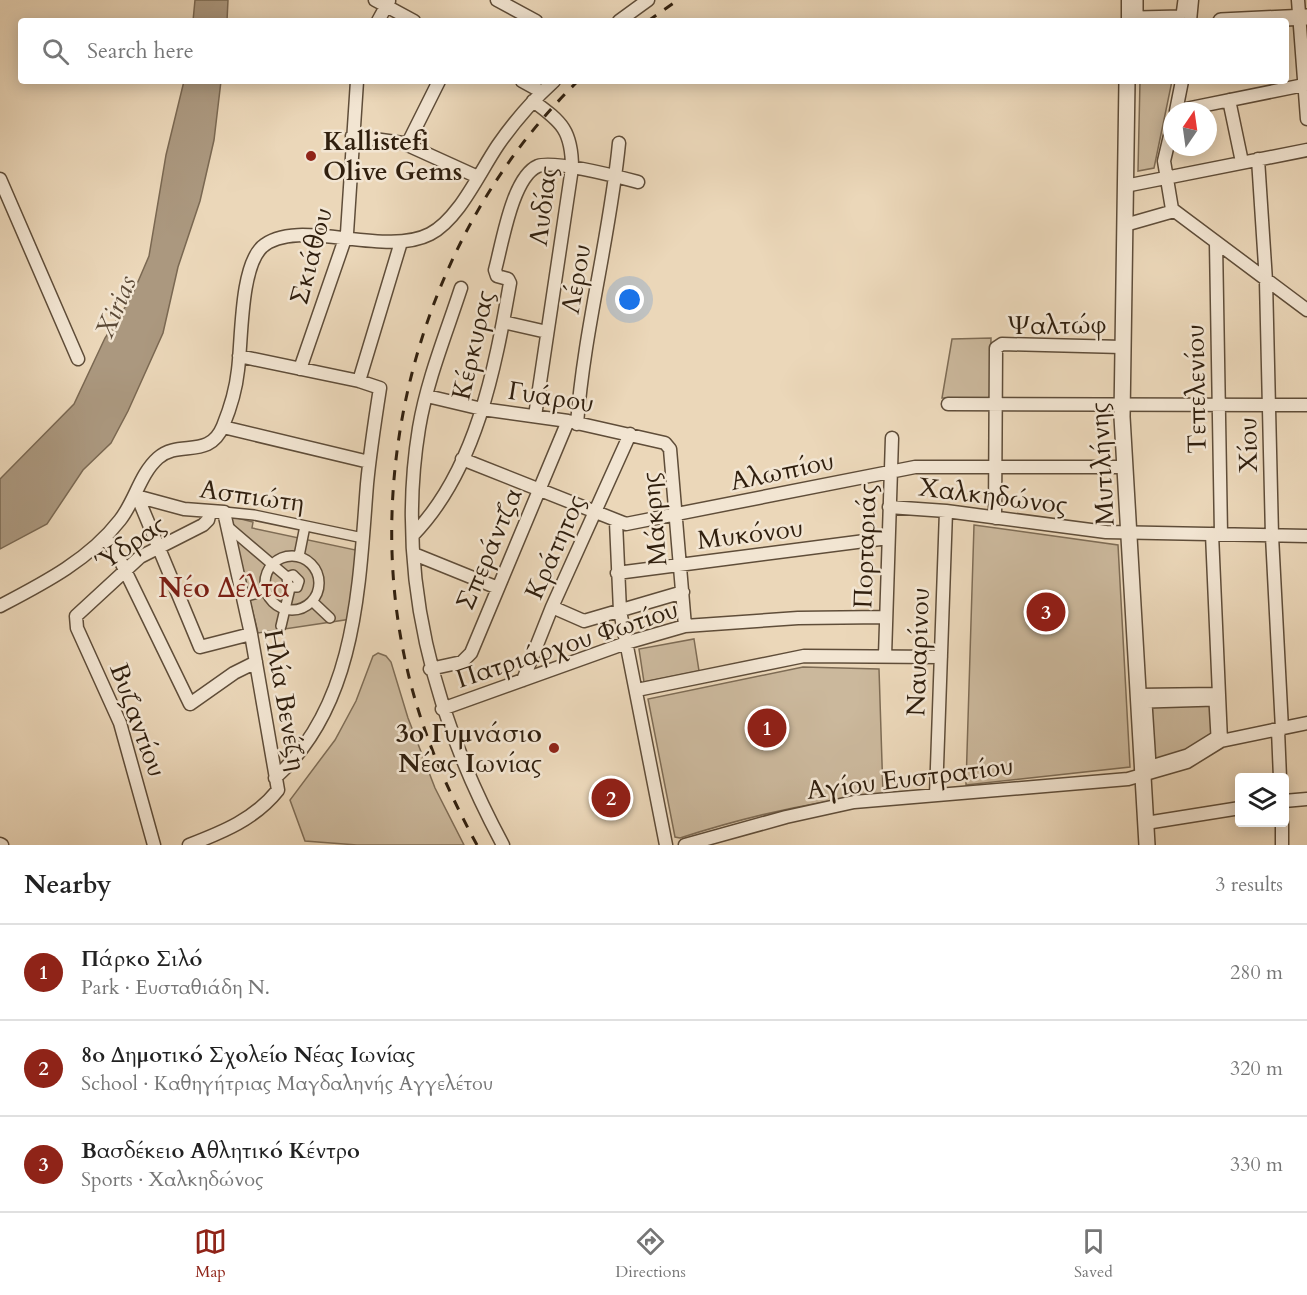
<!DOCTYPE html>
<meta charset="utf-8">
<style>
body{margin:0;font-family:Cardo,serif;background:#f2f2f2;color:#222}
.controls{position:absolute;right:18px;bottom:18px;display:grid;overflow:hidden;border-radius:6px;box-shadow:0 3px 15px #0003}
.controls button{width:54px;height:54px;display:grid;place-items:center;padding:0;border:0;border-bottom:2px solid #e0e0e0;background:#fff;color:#222;font:30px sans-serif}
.compass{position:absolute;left:1163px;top:102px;width:54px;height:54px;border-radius:50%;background:#fff;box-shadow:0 3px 15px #0003;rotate:13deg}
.you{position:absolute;left:630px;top:300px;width:21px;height:21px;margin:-15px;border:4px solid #fff;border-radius:50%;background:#1a73e8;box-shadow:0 0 0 9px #1a73e833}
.badge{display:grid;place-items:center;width:39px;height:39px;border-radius:50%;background:#8f2418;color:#fff;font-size:20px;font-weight:700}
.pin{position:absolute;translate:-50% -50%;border:3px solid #fff;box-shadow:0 2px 6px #0006}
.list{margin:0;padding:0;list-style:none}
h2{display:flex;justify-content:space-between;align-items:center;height:78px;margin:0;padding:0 24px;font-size:26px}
h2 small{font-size:20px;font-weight:400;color:#767676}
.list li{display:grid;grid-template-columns:39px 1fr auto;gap:18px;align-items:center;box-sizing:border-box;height:96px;padding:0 24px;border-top:2px solid #e0e0e0}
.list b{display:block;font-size:22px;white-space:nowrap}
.list p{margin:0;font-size:20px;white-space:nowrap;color:#767676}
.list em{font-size:20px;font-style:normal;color:#767676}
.icon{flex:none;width:33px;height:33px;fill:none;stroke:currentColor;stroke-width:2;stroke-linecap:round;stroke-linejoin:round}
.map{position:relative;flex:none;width:1307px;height:845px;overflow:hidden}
.search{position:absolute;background:#fff;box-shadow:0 3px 15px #0003;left:18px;right:18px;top:18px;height:66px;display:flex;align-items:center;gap:15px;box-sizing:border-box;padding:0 21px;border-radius:6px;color:#767676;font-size:22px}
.sheet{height:366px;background:#fff}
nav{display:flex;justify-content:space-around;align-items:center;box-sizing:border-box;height:84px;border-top:2px solid #e0e0e0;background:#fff;font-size:16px;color:#767676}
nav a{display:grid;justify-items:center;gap:3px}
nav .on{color:#8f2418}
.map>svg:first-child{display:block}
.green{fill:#cbb89c;stroke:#7e6c55;stroke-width:1.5}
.water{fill:#ab987f;stroke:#7a6852;stroke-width:1.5}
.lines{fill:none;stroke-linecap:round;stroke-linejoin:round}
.pedestrian-casing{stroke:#5f4d39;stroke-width:12}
.minor-casing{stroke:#5f4d39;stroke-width:15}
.tertiary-casing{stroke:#5f4d39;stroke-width:18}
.pedestrian{stroke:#f2e5d2;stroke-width:9}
.minor{stroke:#f2e5d2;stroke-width:12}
.tertiary{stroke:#f2e5d2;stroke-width:15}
.rail{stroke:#301f0e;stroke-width:3;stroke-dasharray:10 10;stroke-linecap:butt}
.poi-dot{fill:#8f2418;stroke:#f2e5d2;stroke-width:2}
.labels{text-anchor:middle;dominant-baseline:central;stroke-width:5;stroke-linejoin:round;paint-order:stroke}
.poi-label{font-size:26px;font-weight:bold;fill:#301f0e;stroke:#f2e5d2;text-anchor:start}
.street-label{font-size:26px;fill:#301f0e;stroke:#f2e5d2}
.water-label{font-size:27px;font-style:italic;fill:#5b4936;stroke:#f2e5d2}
.quarter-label{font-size:28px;font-weight:bold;fill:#7a1f14;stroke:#f2e5d2}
</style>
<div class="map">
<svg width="1307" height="845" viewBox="0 0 1307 845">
<rect width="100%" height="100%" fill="#ebd7b9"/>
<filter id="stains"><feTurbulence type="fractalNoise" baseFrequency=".00333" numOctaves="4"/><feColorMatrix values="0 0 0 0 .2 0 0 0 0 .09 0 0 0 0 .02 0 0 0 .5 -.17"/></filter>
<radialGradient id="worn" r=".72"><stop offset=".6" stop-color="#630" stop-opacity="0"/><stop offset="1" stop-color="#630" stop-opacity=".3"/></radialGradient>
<path class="green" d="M1140 81H1172L1154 168 1138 171Z
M991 338 990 398H942L952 339Z
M233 517 253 522 252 528 355 550 357 544 351 619 258 633 230 519Z
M974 525 1118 545 1130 767 966 785Z
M694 639 699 671 644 682 639 649Z
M378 653 386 656 391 662 408 718 435 788 464 845H357L305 841 290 800 335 740 356 701 373 656Z
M803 667 879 669 883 794C814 801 745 817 680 838L675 837 648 699Z
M1213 703 1214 735 1195 748 1153 762 1148 704Z"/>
<path class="water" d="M195 0H228L227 21H193Z
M184 81H221L214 140 200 201 178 267 163 333 128 411 111 443 83 470 47 524 0 549V479L74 404 105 338 131 298 149 256 166 155Z"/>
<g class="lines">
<defs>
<path id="pedestrian" d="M1138 0V16L1181 15 1183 0
M224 512 254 515 363 538
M226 525 287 577 288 587H297L299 581 293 575 287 577
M265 583a27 27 0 1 1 54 0a27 27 0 1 1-54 0Z
M299 556 305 526
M243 597 266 591
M312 601 330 618
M281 626 290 588
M1214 701 1216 736 1187 754 1151 765 1147 703Z"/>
<path id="minor" d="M375 0 414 21
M497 0 536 21
M1298 0 1307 119
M378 21 389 1
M619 21 648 0
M1128 21V0
M1190 21 1192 0
M522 81 542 92
M1229 100 1242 162
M533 101C562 122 572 131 572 168L535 416
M1176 111 1304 85
M1176 111 1182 81
M1172 127 1164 161 1172 209 1307 310
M352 136 403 143 478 177
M407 145 439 81
M1258 159 1266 281 1272 536 1282 729
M0 179 78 359
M1125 186 1307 150
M1125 225 1174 211
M1216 243 1221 534
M461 288C446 334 427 380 419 428 395 574 434 717 503 845
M503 322 547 332
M239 356 359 381 380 388C375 420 370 452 367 484 359 585 357 705 275 778
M300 369 347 233 357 81
M359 381 401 242
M427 396 482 409 568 421 665 443 670 449 685 626
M948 404 1307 405
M577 424C584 329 610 237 619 143
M223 427 369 462
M462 459 626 524 915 467H1124
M136 496 184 509 224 512 251 634 278 790C255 819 223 832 189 845
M138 498 200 647 251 634
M889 507 946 511 1106 532 1307 536
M995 518 996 348 1002 344 1122 347
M616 522 620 611 666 845
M1212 534 1221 741
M413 535C476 470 495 369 510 283L508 279 497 276 495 270C502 245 512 177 538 166 555 160 619 177 638 182
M105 537 121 562 190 704 234 673 256 662
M414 554 498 588
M617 573 888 538
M0 606C44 583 89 560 120 520 135 501 140 474 158 458 179 439 209 460 223 426 230 409 236 389 238 370 242 340 240 268 262 247 296 216 384 258 430 234 459 219 479 173 498 145 514 122 533 100 554 81
M552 607 584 621 683 592
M885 656 892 438
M430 669 462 662 471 653 568 421
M523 680 552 607 630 434
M637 690 804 656 941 657
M1138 695 1219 694
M442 709 626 643 685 626 798 618 885 617
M1278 730 1280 778
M936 795 946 511
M1284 801 1307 799
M1282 822V845
M1146 823 1240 808
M0 844 2 845
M154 845 120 723 77 628 76 616 140 557 203 525 208 520 210 512
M685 845 786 817 854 802 1128 779 1187 762 1221 741 1307 723"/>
<path id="tertiary" d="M1221 21 1307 17
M1127 81 1122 417 1147 845"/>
</defs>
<use href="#pedestrian" class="pedestrian-casing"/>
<use href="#minor" class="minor-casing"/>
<use href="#tertiary" class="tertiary-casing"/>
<use href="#pedestrian" class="pedestrian"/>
<use href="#minor" class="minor"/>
<use href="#tertiary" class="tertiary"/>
<path class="rail" d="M648 21 678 0
M477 845C446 788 420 728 406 664 360 459 427 228 578 81"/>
</g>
<g class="poi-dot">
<circle cx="311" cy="156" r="6"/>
<circle cx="554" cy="748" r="6"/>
</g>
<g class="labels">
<g class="poi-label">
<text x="323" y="141">Kallistefi<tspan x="323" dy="30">Olive Gems</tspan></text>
<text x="542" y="733" text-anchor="end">3ο Γυμνάσιο<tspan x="542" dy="30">Νέας Ιωνίας</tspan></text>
</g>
<g class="street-label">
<text transform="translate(543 206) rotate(-83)">Λυδίας</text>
<text transform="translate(311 256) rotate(-75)">Σκιάθου</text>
<text transform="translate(576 279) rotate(-80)">Λέρου</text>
<text transform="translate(1057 325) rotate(-1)">Ψαλτώφ</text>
<text transform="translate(473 345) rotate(-77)">Κέρκυρας</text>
<text transform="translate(1196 389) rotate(-91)">Τεπελενίου</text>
<text transform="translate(551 397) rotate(9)">Γυάρου</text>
<text transform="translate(1248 445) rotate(-91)">Χίου</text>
<text transform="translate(1102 464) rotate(-93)">Μυτιλήνης</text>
<text transform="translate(782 471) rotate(-12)">Αλωπίου</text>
<text transform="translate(252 496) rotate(8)">Ασπιώτη</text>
<text transform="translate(993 496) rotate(7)">Χαλκηδώνος</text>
<text transform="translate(654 519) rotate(-95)">Μάκρης</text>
<text transform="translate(750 534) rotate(-7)">Μυκόνου</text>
<text transform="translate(131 543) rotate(-34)">Ύδρας</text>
<text transform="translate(865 546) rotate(-88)">Πορταριάς</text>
<text transform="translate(555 547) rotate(-66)">Κράτητος</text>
<text transform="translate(489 549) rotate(-67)">Σπεράντζα</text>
<text transform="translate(567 644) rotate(-18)">Πατριάρχου Φωτίου</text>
<text transform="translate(918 652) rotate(-88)">Ναυαρίνου</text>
<text transform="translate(285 700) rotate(80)">Ηλία Βενέζη</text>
<text transform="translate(138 720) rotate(70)">Βυζαντίου</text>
<text transform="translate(910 778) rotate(-7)">Αγίου Ευστρατίου</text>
</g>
<g class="water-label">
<text transform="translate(116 307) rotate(-67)">Xirias</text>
</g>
<g class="quarter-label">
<text x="224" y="588">Νέο Δέλτα</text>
</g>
</g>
<rect width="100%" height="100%" filter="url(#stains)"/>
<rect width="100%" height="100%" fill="url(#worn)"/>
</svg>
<div class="controls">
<button><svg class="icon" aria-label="layers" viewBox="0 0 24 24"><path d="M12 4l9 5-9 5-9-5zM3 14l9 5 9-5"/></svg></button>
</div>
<svg class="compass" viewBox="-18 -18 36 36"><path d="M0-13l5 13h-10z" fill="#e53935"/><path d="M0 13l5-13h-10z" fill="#767676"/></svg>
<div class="you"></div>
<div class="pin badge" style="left:767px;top:728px">1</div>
<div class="pin badge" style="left:611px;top:798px">2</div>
<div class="pin badge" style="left:1046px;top:612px">3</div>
<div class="search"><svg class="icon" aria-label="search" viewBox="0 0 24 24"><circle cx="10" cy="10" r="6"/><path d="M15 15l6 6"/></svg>Search here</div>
</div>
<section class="sheet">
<h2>Nearby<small>3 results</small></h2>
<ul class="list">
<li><span class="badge">1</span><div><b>Πάρκο Σιλό</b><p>Park · Ευσταθιάδη Ν.</p></div><em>280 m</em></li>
<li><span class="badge">2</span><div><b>8ο Δημοτικό Σχολείο Νέας Ιωνίας</b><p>School · Καθηγήτριας Μαγδαληνής Αγγελέτου</p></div><em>320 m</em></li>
<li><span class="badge">3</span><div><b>Βασδέκειο Αθλητικό Κέντρο</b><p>Sports · Χαλκηδώνος</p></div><em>330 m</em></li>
</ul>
</section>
<nav>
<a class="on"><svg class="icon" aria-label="map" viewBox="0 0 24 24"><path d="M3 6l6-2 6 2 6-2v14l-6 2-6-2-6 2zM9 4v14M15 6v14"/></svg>Map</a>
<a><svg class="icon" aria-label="directions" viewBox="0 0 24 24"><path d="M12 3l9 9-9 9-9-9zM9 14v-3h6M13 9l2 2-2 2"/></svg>Directions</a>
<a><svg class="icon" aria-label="saved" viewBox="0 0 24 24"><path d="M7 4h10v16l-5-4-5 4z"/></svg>Saved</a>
</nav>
